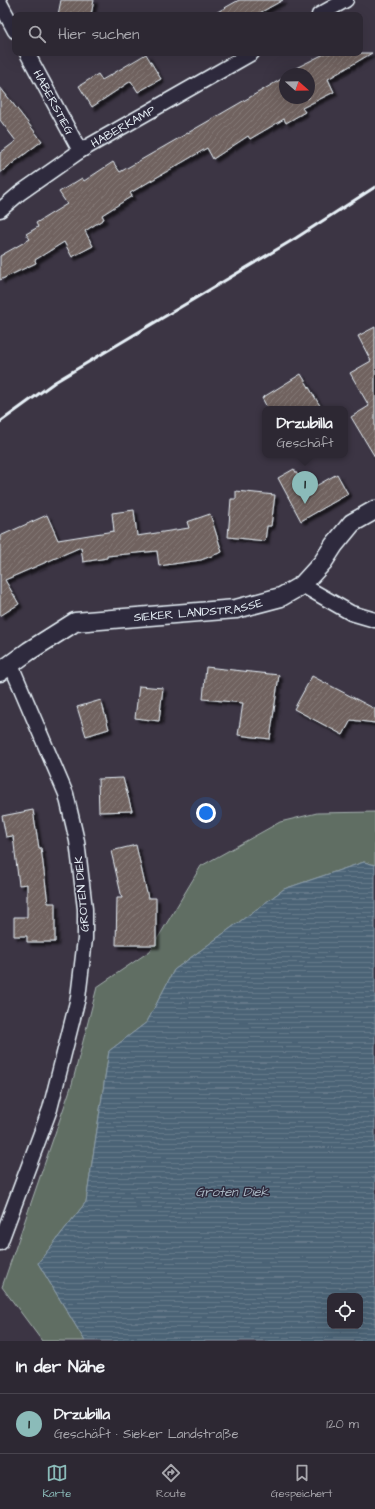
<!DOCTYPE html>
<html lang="de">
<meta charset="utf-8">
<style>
body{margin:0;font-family:"Architects Daughter",sans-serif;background:#35303b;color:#f1f3f6}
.controls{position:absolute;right:12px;bottom:12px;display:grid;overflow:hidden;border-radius:8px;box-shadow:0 4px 16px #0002}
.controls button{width:36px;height:36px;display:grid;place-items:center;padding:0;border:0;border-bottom:1px solid #48444e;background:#2d2833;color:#f1f3f6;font:20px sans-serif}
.compass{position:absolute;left:279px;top:68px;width:36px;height:36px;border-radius:50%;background:#2d2833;box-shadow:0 4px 16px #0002;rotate:110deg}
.you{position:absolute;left:206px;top:813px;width:14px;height:14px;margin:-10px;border:3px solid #fff;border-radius:50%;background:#1a73e8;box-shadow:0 0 0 6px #1a73e833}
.badge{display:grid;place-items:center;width:26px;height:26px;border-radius:50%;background:#8bbbb9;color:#111;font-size:13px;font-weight:700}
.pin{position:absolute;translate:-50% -33px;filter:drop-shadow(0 1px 2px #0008)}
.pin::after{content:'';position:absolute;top:21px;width:14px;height:12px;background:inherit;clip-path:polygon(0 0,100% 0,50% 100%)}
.popup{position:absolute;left:262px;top:406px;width:86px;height:52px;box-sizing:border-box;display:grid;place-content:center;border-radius:8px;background:#2d2833;filter:drop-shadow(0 1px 3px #0005);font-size:13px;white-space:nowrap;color:#a7a6ac}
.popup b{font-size:15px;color:#f1f3f6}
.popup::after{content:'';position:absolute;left:50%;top:100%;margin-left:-8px;border:8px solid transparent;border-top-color:#2d2833}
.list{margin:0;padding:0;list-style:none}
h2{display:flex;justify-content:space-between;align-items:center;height:52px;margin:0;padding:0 16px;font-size:17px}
h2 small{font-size:13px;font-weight:400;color:#a7a6ac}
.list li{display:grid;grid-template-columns:26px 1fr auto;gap:12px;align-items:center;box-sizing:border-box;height:60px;padding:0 16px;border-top:1px solid #48444e}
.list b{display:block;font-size:15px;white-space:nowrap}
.list p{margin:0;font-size:13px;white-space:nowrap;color:#a7a6ac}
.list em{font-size:13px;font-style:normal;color:#a7a6ac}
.icon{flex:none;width:22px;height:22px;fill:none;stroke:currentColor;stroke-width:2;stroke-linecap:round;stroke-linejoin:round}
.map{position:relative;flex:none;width:375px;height:1341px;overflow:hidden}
.search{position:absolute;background:#2d2833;box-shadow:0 4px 16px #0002;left:12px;right:12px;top:12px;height:44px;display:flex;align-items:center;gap:10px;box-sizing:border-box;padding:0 14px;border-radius:8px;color:#a7a6ac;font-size:15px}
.sheet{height:112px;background:#2d2833}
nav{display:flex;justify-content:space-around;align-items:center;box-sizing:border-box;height:56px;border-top:1px solid #48444e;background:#2d2833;font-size:11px;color:#a7a6ac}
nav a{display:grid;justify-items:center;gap:2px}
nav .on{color:#8bbbb9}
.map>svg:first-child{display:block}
.green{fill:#606e64;stroke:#a4b0ae}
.water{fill:url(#water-rules);stroke:#8a9caa;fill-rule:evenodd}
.building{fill:url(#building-hatch);stroke:#e8f1f8;filter:url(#shadow)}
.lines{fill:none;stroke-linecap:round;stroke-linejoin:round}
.minor-casing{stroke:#e8f1f8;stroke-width:17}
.tertiary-casing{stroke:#e8f1f8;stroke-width:21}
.minor{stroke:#2f2a3d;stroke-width:14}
.tertiary{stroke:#2f2a3d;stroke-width:18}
.rail{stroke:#e8f1f8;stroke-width:3}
.labels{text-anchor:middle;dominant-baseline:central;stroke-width:3;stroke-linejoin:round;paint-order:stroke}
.street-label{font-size:12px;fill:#e8f1f8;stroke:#2f2a3d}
.water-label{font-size:13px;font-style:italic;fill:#aab8c4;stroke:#2f2a3d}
</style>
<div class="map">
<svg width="375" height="1341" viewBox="0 0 375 1341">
<defs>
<pattern id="water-rules" width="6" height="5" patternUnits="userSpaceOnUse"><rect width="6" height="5" fill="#4c6376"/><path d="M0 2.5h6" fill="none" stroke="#667a8a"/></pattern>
<pattern id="building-hatch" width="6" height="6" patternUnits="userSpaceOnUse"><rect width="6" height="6" fill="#6f625e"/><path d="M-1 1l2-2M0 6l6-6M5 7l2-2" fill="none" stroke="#847976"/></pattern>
<filter id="shadow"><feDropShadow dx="3.5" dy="3.5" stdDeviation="1" flood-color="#0009"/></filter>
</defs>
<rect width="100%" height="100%" fill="#3c3544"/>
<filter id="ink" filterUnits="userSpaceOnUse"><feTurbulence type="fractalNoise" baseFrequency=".025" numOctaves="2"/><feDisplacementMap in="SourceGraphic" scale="8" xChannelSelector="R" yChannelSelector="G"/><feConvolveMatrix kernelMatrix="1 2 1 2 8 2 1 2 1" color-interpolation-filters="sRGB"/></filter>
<g filter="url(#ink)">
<path class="green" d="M375 812V865L364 862 284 889 174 970 147 1022 109 1051 86 1202 38 1263 85 1341H42L2 1287 72 1084 97 987 150 951 201 866 280 822 317 813Z"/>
<path class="water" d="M364 862 375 865V1341H85L38 1263 86 1202 109 1051 147 1022 174 970 284 889ZM330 1296H360V1326H330Z"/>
<path class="building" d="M61 0H94L91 15H58Z
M239 0H283L256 15H212Z
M326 53H372L328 79 334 92 302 108 305 112 286 123 284 119 250 139 248 136 213 159 207 148 130 193 132 196 102 215 104 219 85 231 93 246 72 257 64 242 35 260 36 263 0 280V256L30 239 26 234 38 227 36 223 67 204 59 192 82 178 84 181 113 162 120 172 285 77V98H309V74H290L297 70 296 68Z
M146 54 161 79 138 92 131 81 92 107 79 86 98 74 102 80Z
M0 87 42 141 0 173V153L16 141 0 120Z
M375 327V457L351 417 369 406 350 373 371 361 358 336Z
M301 374 322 409H268L262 398Z
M294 469 307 491 337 474 348 494 301 521 278 478Z
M236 491 275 495 271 526H267L265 541 228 537 231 499H236Z
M134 510 137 536 189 528 187 522 210 514 222 552 201 560 159 566 157 551 107 556V558L83 562 81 547 5 580 19 604 0 616V536L47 515 58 540 114 531 112 513Z
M206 667 279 675 270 739 238 735 243 703 203 699Z
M312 676 375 709V723L351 720 343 735 294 709Z
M139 686 163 688 159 721 135 718Z
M101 700 109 729 86 736 77 707Z
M123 778 132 811 99 812 98 779Z
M33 810 39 848H41L48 903H55V942H27V936H14V917H27V884L19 885 13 836 6 837 2 816Z
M136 845 148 898H156V945H116L117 898H122L111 851Z"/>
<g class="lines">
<defs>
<g id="minor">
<path d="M0 3 15 31"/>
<path d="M319 15 346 0"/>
<path id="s1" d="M27 53 80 151"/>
<path id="s2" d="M0 210 20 193 80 151 252 53"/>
<path d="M302 585 351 613 375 620"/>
<path d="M0 1243 50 1109 78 998 85 939V909L77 841 66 794 11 665"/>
</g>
<g id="tertiary">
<path id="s3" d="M0 672 29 651 75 622 236 609 281 597 302 585 323 562 334 545 352 523 375 510"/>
</g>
</defs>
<use href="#minor" class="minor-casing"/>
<use href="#tertiary" class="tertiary-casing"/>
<use href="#minor" class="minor"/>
<use href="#tertiary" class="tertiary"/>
<path class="rail" d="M0 422 55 382 296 238 375 187"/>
</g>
</g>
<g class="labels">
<g class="street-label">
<text stroke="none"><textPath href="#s1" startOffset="56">HABERSTIEG</textPath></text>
<text stroke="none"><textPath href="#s2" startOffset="149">HABERKAMP</textPath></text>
<text stroke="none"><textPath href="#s3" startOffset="214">SIEKER LANDSTRASSE</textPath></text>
<text transform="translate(82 894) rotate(-95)">GROTEN DIEK</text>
</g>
<g class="water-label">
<text x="232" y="1192">Groten Diek</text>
</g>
</g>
</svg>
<div class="controls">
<button><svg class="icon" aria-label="locate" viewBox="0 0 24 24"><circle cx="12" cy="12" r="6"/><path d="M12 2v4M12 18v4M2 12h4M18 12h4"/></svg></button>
</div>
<svg class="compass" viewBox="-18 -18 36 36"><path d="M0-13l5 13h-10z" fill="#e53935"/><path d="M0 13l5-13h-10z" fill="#a7a6ac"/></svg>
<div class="you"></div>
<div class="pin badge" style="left:305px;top:504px">1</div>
<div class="popup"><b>Drzubilla</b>Geschäft</div>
<div class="search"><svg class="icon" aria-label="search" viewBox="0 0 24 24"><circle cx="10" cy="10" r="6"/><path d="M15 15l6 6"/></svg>Hier suchen</div>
</div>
<section class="sheet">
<h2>In der Nähe<small></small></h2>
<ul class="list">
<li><span class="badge">1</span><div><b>Drzubilla</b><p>Geschäft · Sieker Landstraße</p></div><em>120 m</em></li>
</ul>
</section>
<nav>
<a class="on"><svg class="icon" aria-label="map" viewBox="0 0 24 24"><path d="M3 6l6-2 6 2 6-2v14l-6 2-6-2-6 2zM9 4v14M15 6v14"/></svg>Karte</a>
<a><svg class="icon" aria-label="directions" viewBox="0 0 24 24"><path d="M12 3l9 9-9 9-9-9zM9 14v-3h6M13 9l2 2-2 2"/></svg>Route</a>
<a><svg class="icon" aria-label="saved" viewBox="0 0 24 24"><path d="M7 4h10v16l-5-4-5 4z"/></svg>Gespeichert</a>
</nav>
